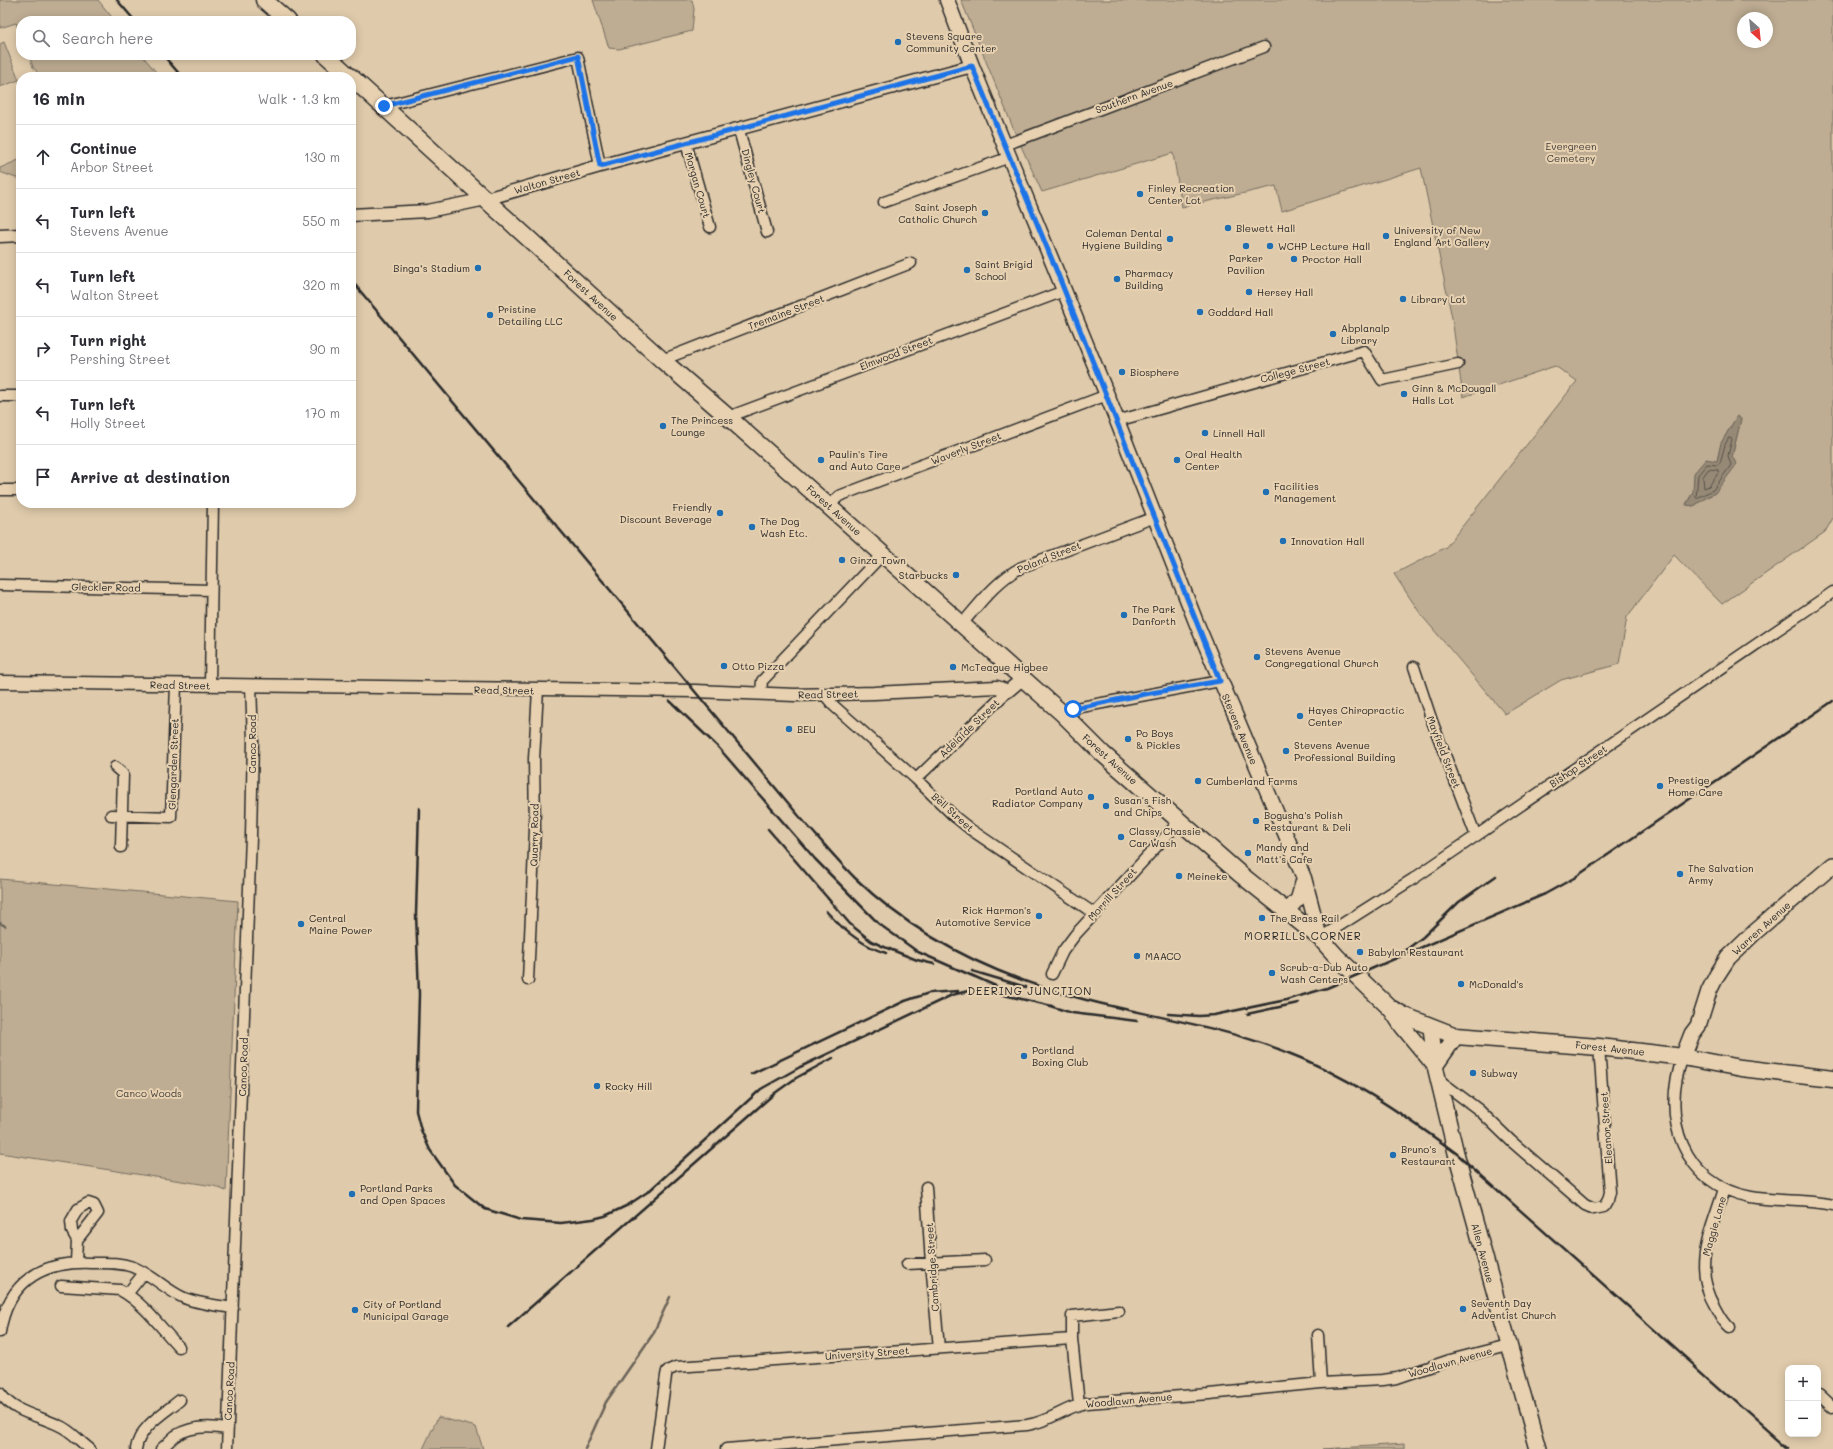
<!DOCTYPE html>
<meta charset="utf-8">
<style>
body{margin:0;font-family:Mali,sans-serif;background:#f2f2f3;color:#2b2b33}
.controls{position:absolute;right:12px;bottom:12px;display:grid;overflow:hidden;border-radius:8px;box-shadow:0 2px 10px #0003}
.controls button{width:36px;height:36px;display:grid;place-items:center;padding:0;border:0;border-bottom:1px solid #e1e1e2;background:#fff;color:#2b2b33;font:20px sans-serif}
.compass{position:absolute;left:1737px;top:12px;width:36px;height:36px;border-radius:50%;background:#fff;box-shadow:0 2px 10px #0003;rotate:153deg}
.stop{position:absolute;width:12px;height:12px;margin:-9px;border:3px solid #1a73e8;border-radius:50%;background:#fff}
.stop.end{background:#1a73e8;border-color:#fff;box-shadow:0 1px 4px #0008}
.list{margin:0;padding:0;list-style:none}
h2{display:flex;justify-content:space-between;align-items:center;height:52px;margin:0;padding:0 16px;font-size:17px}
h2 small{font-size:13px;font-weight:400;color:#7c7c81}
.list li{display:grid;grid-template-columns:26px 1fr auto;gap:12px;align-items:center;box-sizing:border-box;height:64px;padding:0 16px;border-top:1px solid #e1e1e2}
.list b{display:block;font-size:15px;white-space:nowrap}
.list p{margin:0;font-size:13px;white-space:nowrap;color:#7c7c81}
.list em{font-size:13px;font-style:normal;color:#7c7c81}
.icon{flex:none;width:22px;height:22px;fill:none;stroke:currentColor;stroke-width:2;stroke-linecap:round;stroke-linejoin:round}
.map{position:relative;flex:none;width:1833px;height:1449px;overflow:hidden}
.search{position:absolute;background:#fff;box-shadow:0 2px 10px #0003;left:16px;top:16px;width:340px;height:44px;display:flex;align-items:center;gap:10px;box-sizing:border-box;padding:0 14px;border-radius:16px;color:#7c7c81;font-size:15px}
.panel{position:absolute;background:#fff;box-shadow:0 2px 10px #0003;left:16px;top:72px;width:340px;height:436px;border-radius:16px}
.map>svg:first-child{display:block}
.green{fill:#bead93;stroke:#746c5f;fill-rule:evenodd}
.water{fill:#968976;stroke:#6b6358}
.lines{fill:none;stroke-linecap:round;stroke-linejoin:round}
.shore{stroke:#565149;stroke-width:1}
.stream{stroke:#6b6358;stroke-width:2.5}
.minor-casing{stroke:#2b2b2b;stroke-width:13}
.tertiary-casing{stroke:#2b2b2b;stroke-width:15}
.secondary-casing{stroke:#2b2b2b;stroke-width:17}
.primary-casing{stroke:#2b2b2b;stroke-width:18}
.trunk-casing{stroke:#2b2b2b;stroke-width:19}
.minor{stroke:#e7d1b0;stroke-width:10}
.tertiary{stroke:#e7d1b0;stroke-width:12}
.secondary{stroke:#e7d1b0;stroke-width:14}
.primary{stroke:#e7d1b0;stroke-width:15}
.trunk{stroke:#e7d1b0;stroke-width:16}
.rail{stroke:#2b2b2b;stroke-width:2.5}
.route{stroke:#1a73e8;stroke-width:5}
.poi-dot{fill:#1f6fb2;stroke:#e7d1b0;stroke-width:1.5}
.labels{text-anchor:middle;dominant-baseline:central;stroke-width:4;stroke-linejoin:round;paint-order:stroke}
.poi-label{font-size:10px;fill:#2b2b2b;stroke:#e7d1b0;text-anchor:start}
.street-label{font-size:10px;fill:#2b2b2b;stroke:#e7d1b0}
.park-label{font-size:10px;fill:#413e3b;stroke:#e7d1b0}
.neighbourhood-label{font-size:11px;letter-spacing:1px;fill:#2b2b2b;stroke:#e7d1b0}
</style>
<div class="map">
<svg width="1833" height="1449" viewBox="0 0 1833 1449">
<rect width="100%" height="100%" fill="#dfcaab"/>
<filter id="ink" filterUnits="userSpaceOnUse"><feTurbulence type="fractalNoise" baseFrequency=".025" numOctaves="2"/><feDisplacementMap in="SourceGraphic" scale="8" xChannelSelector="R" yChannelSelector="G"/><feConvolveMatrix kernelMatrix="1 2 1 2 8 2 1 2 1" color-interpolation-filters="sRGB"/></filter>
<g filter="url(#ink)">
<path class="green" d="M0 0H98L115 21H21V36L16 23 0 28Z
M593 0H692L694 9 692 31 619 49 609 48Z
M961 0H1833V518L1825 532 1722 604 1674 555 1627 617 1619 664 1561 680 1505 714 1422 616 1394 574 1446 547 1577 381 1555 366 1463 397 1452 318 1421 168 1282 211 1276 186 1182 207 1173 153 1042 192 1016 135ZM1743 18H1767V42H1743ZM1737 416 1741 419 1732 457 1715 493 1707 497 1694 506 1686 504 1693 492 1717 461 1721 443Z
M4 42 19 80 0 87V44Z
M29 55H142L160 77H41L33 67Z
M21 159V178H16L0 172V168Z
M0 879 238 901 226 1191 214 1186 0 1153Z
M438 1417 476 1427 483 1449H423Z
M1405 1444V1449H1322Z"/>
<path class="water" d="M1737 416 1741 419 1732 457 1737 464 1715 493 1707 497 1694 506 1686 505 1693 492 1694 473 1706 459 1717 461 1721 443Z"/>
<g class="lines">
<path class="shore" d="M1729 438 1732 439 1728 456 1731 465 1713 490 1696 498 1698 475 1707 464 1717 465 1720 463 1725 445Z
M1709 469 1718 470 1719 472 1709 486 1704 488 1703 477Z"/>
<path class="stream" d="M0 923 5 926
M585 1449 606 1402 653 1334 670 1297"/>
<defs>
<path id="minor" d="M384 106 578 57 600 166
M739 130 767 232
M686 143 710 227
M1005 145 1264 47
M884 202 1010 157
M662 360 911 263
M0 396H21
M728 417 1064 291
M1117 421 1364 351 1382 380 1458 364
M0 490H21
M829 506 839 496 1107 395
M0 585 211 590
M962 624C980 603 997 580 1022 567L1155 517
M1414 667 1432 721 1476 836
M210 685 213 503
M761 693 762 681 883 554
M824 694 834 706 916 779 955 817 970 829 1095 914
M1063 714 1076 708 1220 681
M115 767 123 774 121 847
M916 779 1008 691
M111 815 171 817 176 685
M1320 938 1413 879 1833 592
M1052 974 1063 951 1075 935 1180 821
M528 980 535 829 534 759 538 690
M1683 1057C1660 1117 1683 1185 1751 1197 1778 1202 1806 1199 1833 1205
M1439 1080 1479 1110 1511 1141 1585 1205 1594 1209 1604 1207 1608 1200 1610 1192 1599 1047
M926 1187 931 1263 939 1348
M1724 1189C1711 1232 1691 1266 1716 1308 1720 1315 1723 1322 1730 1328
M76 1262 77 1240 98 1213 94 1205 88 1203 78 1209 71 1221 72 1231 77 1240
M907 1264 985 1260
M61 1286 120 1290C144 1303 161 1328 179 1347
M127 1294 144 1273
M0 1332C8 1282 41 1261 91 1263 105 1263 119 1262 133 1267 151 1274 165 1289 182 1297 197 1304 216 1305 233 1308
M1318 1335 1321 1383
M0 1393C14 1413 37 1415 58 1425 71 1430 79 1441 90 1449
M1818 1394 1833 1408
M1079 1404 1072 1339V1316L1119 1311
M136 1449C139 1427 164 1413 180 1400
M161 1449C166 1445 170 1440 175 1436 190 1426 210 1426 227 1429
M227 1449 251 837 253 740 251 686
M656 1449 666 1376 667 1371 676 1367 1072 1339
M726 1449 1027 1425C1052 1421 1063 1408 1086 1403L1209 1394 1321 1383 1383 1380 1397 1378 1450 1360 1508 1345"/>
<path id="tertiary" d="M351 215 428 211 486 199 600 166 972 66
M0 236 21 235
M0 682 695 691 795 695 874 693 997 687 1008 691 1022 679"/>
<path id="secondary" d="M947 0 972 66 1107 395 1196 622 1304 878 1320 938
M1286 912 1298 899 1304 878"/>
<path id="primary" d="M1390 1008 1402 1026 1435 1066 1456 1153 1538 1449
M1431 1027 1435 1066
M1683 1057 1692 1034 1698 1026 1709 991 1717 975 1728 958 1755 932 1833 865
M1435 1066 1456 1036"/>
<path id="trunk" d="M264 0 288 21
M326 55 350 77
M351 77 662 360 728 417 1063 714 1103 754 1240 874 1320 938 1338 958 1390 1008 1405 1016 1456 1036 1599 1047 1683 1057 1741 1068 1833 1079"/>
</defs>
<use href="#minor" class="minor-casing"/>
<use href="#tertiary" class="tertiary-casing"/>
<use href="#secondary" class="secondary-casing"/>
<use href="#primary" class="primary-casing"/>
<use href="#trunk" class="trunk-casing"/>
<use href="#minor" class="minor"/>
<use href="#tertiary" class="tertiary"/>
<use href="#secondary" class="secondary"/>
<use href="#primary" class="primary"/>
<use href="#trunk" class="trunk"/>
<path class="rail" d="M117 0 135 21
M163 55 182 77
M351 280 799 816C818 837 835 858 855 878 917 938 996 976 1079 998 1146 1016 1216 1025 1281 1050 1345 1074 1400 1112 1456 1153L1788 1449
M670 701 718 747 815 859 879 924 918 952 975 977
M419 808 416 914 419 994 416 1111 421 1130 430 1150 455 1185 485 1209 521 1220 561 1223 593 1219 605 1216 628 1205 649 1191 761 1089 800 1067 952 995 968 991 982 990 1052 1006
M768 829 850 924 871 941 882 946 917 960 934 964
M826 911C843 930 862 946 886 953
M1402 953 1423 937 1459 902 1496 876
M972 971 1026 987
M971 975 1009 992
M1047 1005 1072 1013 1137 1021
M1168 1014 1199 1016 1214 1015 1286 1000 1327 988 1545 894 1574 878 1833 701
M1247 1014 1298 1003
M751 1074 905 1001 929 993 958 991
M508 1327 775 1093 796 1078 833 1058"/>
</g>
</g>
<g class="lines" filter="url(#ink)">
<path class="route" d="M384 106 578 56 600 166 972 66 1055 267 1220 681 1145 694 1073 709"/>
</g>
<g class="poi-dot">
<circle cx="898" cy="42" r="4"/>
<circle cx="1140" cy="194" r="4"/>
<circle cx="985" cy="213" r="4"/>
<circle cx="1228" cy="228" r="4"/>
<circle cx="1386" cy="236" r="4"/>
<circle cx="1170" cy="239" r="4"/>
<circle cx="1246" cy="246" r="4"/>
<circle cx="1270" cy="246" r="4"/>
<circle cx="1294" cy="259" r="4"/>
<circle cx="478" cy="268" r="4"/>
<circle cx="967" cy="270" r="4"/>
<circle cx="1117" cy="279" r="4"/>
<circle cx="1249" cy="292" r="4"/>
<circle cx="1403" cy="299" r="4"/>
<circle cx="1200" cy="312" r="4"/>
<circle cx="490" cy="315" r="4"/>
<circle cx="1333" cy="334" r="4"/>
<circle cx="1122" cy="372" r="4"/>
<circle cx="1404" cy="394" r="4"/>
<circle cx="663" cy="426" r="4"/>
<circle cx="1205" cy="433" r="4"/>
<circle cx="821" cy="460" r="4"/>
<circle cx="1177" cy="460" r="4"/>
<circle cx="1266" cy="492" r="4"/>
<circle cx="720" cy="513" r="4"/>
<circle cx="752" cy="527" r="4"/>
<circle cx="1283" cy="541" r="4"/>
<circle cx="842" cy="560" r="4"/>
<circle cx="956" cy="575" r="4"/>
<circle cx="1124" cy="615" r="4"/>
<circle cx="1257" cy="657" r="4"/>
<circle cx="724" cy="666" r="4"/>
<circle cx="953" cy="667" r="4"/>
<circle cx="1300" cy="716" r="4"/>
<circle cx="789" cy="729" r="4"/>
<circle cx="1128" cy="739" r="4"/>
<circle cx="1286" cy="751" r="4"/>
<circle cx="1198" cy="781" r="4"/>
<circle cx="1660" cy="786" r="4"/>
<circle cx="1091" cy="797" r="4"/>
<circle cx="1106" cy="806" r="4"/>
<circle cx="1256" cy="821" r="4"/>
<circle cx="1121" cy="837" r="4"/>
<circle cx="1248" cy="853" r="4"/>
<circle cx="1680" cy="874" r="4"/>
<circle cx="1179" cy="876" r="4"/>
<circle cx="1039" cy="916" r="4"/>
<circle cx="1262" cy="918" r="4"/>
<circle cx="301" cy="924" r="4"/>
<circle cx="1360" cy="952" r="4"/>
<circle cx="1137" cy="956" r="4"/>
<circle cx="1272" cy="973" r="4"/>
<circle cx="1461" cy="984" r="4"/>
<circle cx="1024" cy="1056" r="4"/>
<circle cx="1473" cy="1073" r="4"/>
<circle cx="597" cy="1086" r="4"/>
<circle cx="1393" cy="1155" r="4"/>
<circle cx="352" cy="1194" r="4"/>
<circle cx="1463" cy="1309" r="4"/>
<circle cx="355" cy="1310" r="4"/>
</g>
<g class="labels">
<g class="poi-label">
<text x="906" y="36">Stevens Square<tspan x="906" dy="12">Community Center</tspan></text>
<text x="1148" y="188">Finley Recreation<tspan x="1148" dy="12">Center Lot</tspan></text>
<text x="977" y="207" text-anchor="end">Saint Joseph<tspan x="977" dy="12">Catholic Church</tspan></text>
<text x="1236" y="228">Blewett Hall</text>
<text x="1394" y="230">University of New<tspan x="1394" dy="12">England Art Gallery</tspan></text>
<text x="1162" y="233" text-anchor="end">Coleman Dental<tspan x="1162" dy="12">Hygiene Building</tspan></text>
<text x="1278" y="246">WCHP Lecture Hall</text>
<text x="1246" y="258" text-anchor="middle">Parker<tspan x="1246" dy="12">Pavilion</tspan></text>
<text x="1302" y="259">Proctor Hall</text>
<text x="975" y="264">Saint Brigid<tspan x="975" dy="12">School</tspan></text>
<text x="470" y="268" text-anchor="end">Binga’s Stadium</text>
<text x="1125" y="273">Pharmacy<tspan x="1125" dy="12">Building</tspan></text>
<text x="1257" y="292">Hersey Hall</text>
<text x="1411" y="299">Library Lot</text>
<text x="498" y="309">Pristine<tspan x="498" dy="12">Detailing LLC</tspan></text>
<text x="1208" y="312">Goddard Hall</text>
<text x="1341" y="328">Abplanalp<tspan x="1341" dy="12">Library</tspan></text>
<text x="1130" y="372">Biosphere</text>
<text x="1412" y="388">Ginn &amp; McDougall<tspan x="1412" dy="12">Halls Lot</tspan></text>
<text x="671" y="420">The Princess<tspan x="671" dy="12">Lounge</tspan></text>
<text x="1213" y="433">Linnell Hall</text>
<text x="829" y="454">Paulin's Tire<tspan x="829" dy="12">and Auto Care</tspan></text>
<text x="1185" y="454">Oral Health<tspan x="1185" dy="12">Center</tspan></text>
<text x="1274" y="486">Facilities<tspan x="1274" dy="12">Management</tspan></text>
<text x="712" y="507" text-anchor="end">Friendly<tspan x="712" dy="12">Discount Beverage</tspan></text>
<text x="760" y="521">The Dog<tspan x="760" dy="12">Wash Etc.</tspan></text>
<text x="1291" y="541">Innovation Hall</text>
<text x="850" y="560">Ginza Town</text>
<text x="948" y="575" text-anchor="end">Starbucks</text>
<text x="1132" y="609">The Park<tspan x="1132" dy="12">Danforth</tspan></text>
<text x="1265" y="651">Stevens Avenue<tspan x="1265" dy="12">Congregational Church</tspan></text>
<text x="732" y="666">Otto Pizza</text>
<text x="961" y="667">McTeague Higbee</text>
<text x="1308" y="710">Hayes Chiropractic<tspan x="1308" dy="12">Center</tspan></text>
<text x="797" y="729">BEU</text>
<text x="1136" y="733">Po Boys<tspan x="1136" dy="12">&amp; Pickles</tspan></text>
<text x="1294" y="745">Stevens Avenue<tspan x="1294" dy="12">Professional Building</tspan></text>
<text x="1668" y="780">Prestige<tspan x="1668" dy="12">Home Care</tspan></text>
<text x="1206" y="781">Cumberland Farms</text>
<text x="1083" y="791" text-anchor="end">Portland Auto<tspan x="1083" dy="12">Radiator Company</tspan></text>
<text x="1114" y="800">Susan's Fish<tspan x="1114" dy="12">and Chips</tspan></text>
<text x="1264" y="815">Bogusha's Polish<tspan x="1264" dy="12">Restaurant &amp; Deli</tspan></text>
<text x="1129" y="831">Classy Chassie<tspan x="1129" dy="12">Car Wash</tspan></text>
<text x="1256" y="847">Mandy and<tspan x="1256" dy="12">Matt's Cafe</tspan></text>
<text x="1688" y="868">The Salvation<tspan x="1688" dy="12">Army</tspan></text>
<text x="1187" y="876">Meineke</text>
<text x="1031" y="910" text-anchor="end">Rick Harmon's<tspan x="1031" dy="12">Automotive Service</tspan></text>
<text x="309" y="918">Central<tspan x="309" dy="12">Maine Power</tspan></text>
<text x="1270" y="918">The Brass Rail</text>
<text x="1368" y="952">Babylon Restaurant</text>
<text x="1145" y="956">MAACO</text>
<text x="1280" y="967">Scrub-a-Dub Auto<tspan x="1280" dy="12">Wash Centers</tspan></text>
<text x="1469" y="984">McDonald's</text>
<text x="1032" y="1050">Portland<tspan x="1032" dy="12">Boxing Club</tspan></text>
<text x="1481" y="1073">Subway</text>
<text x="605" y="1086">Rocky Hill</text>
<text x="1401" y="1149">Bruno's<tspan x="1401" dy="12">Restaurant</tspan></text>
<text x="360" y="1188">Portland Parks<tspan x="360" dy="12">and Open Spaces</tspan></text>
<text x="1471" y="1303">Seventh Day<tspan x="1471" dy="12">Adventist Church</tspan></text>
<text x="363" y="1304">City of Portland<tspan x="363" dy="12">Municipal Garage</tspan></text>
</g>
<g class="street-label">
<text transform="translate(1134 96) rotate(-20)">Southern Avenue</text>
<text transform="translate(547 181) rotate(-16)">Walton Street</text>
<text transform="translate(754 181) rotate(75)">Dingley Court</text>
<text transform="translate(698 185) rotate(74)">Morgan Court</text>
<text transform="translate(591 295) rotate(43)">Forest Avenue</text>
<text transform="translate(786 312) rotate(-21)">Tremaine Street</text>
<text transform="translate(896 353) rotate(-21)">Elmwood Street</text>
<text transform="translate(1295 370) rotate(-15)">College Street</text>
<text transform="translate(966 448) rotate(-21)">Waverly Street</text>
<text transform="translate(834 510) rotate(42)">Forest Avenue</text>
<text transform="translate(1049 557) rotate(-22)">Poland Street</text>
<text transform="translate(106 587) rotate(1)">Gleckler Road</text>
<text transform="translate(180 685) rotate(1)">Read Street</text>
<text transform="translate(504 690) rotate(1)">Read Street</text>
<text transform="translate(828 694) rotate(-1)">Read Street</text>
<text transform="translate(969 728) rotate(-44)">Adelaide Street</text>
<text transform="translate(1240 729) rotate(67)">Stevens Avenue</text>
<text transform="translate(252 744) rotate(-90)">Canco Road</text>
<text transform="translate(1444 752) rotate(69)">Mayfield Street</text>
<text transform="translate(1110 759) rotate(42)">Forest Avenue</text>
<text transform="translate(173 764) rotate(-88)">Glengarden Street</text>
<text transform="translate(1578 766) rotate(-34)">Bishop Street</text>
<text transform="translate(953 812) rotate(42)">Bell Street</text>
<text transform="translate(534 835) rotate(-89)">Quarry Road</text>
<text transform="translate(1112 894) rotate(-48)">Morrill Street</text>
<text transform="translate(1761 928) rotate(-42)">Warren Avenue</text>
<text transform="translate(1610 1048) rotate(6)">Forest Avenue</text>
<text transform="translate(243 1067) rotate(-88)">Canco Road</text>
<text transform="translate(1606 1128) rotate(-94)">Eleanor Street</text>
<text transform="translate(1714 1226) rotate(-74)">Maggie Lane</text>
<text transform="translate(1483 1253) rotate(75)">Allen Avenue</text>
<text transform="translate(932 1267) rotate(-94)">Cambridge Street</text>
<text transform="translate(867 1353) rotate(-4)">University Street</text>
<text transform="translate(1450 1362) rotate(-16)">Woodlawn Avenue</text>
<text transform="translate(229 1391) rotate(-87)">Canco Road</text>
<text transform="translate(1129 1400) rotate(-5)">Woodlawn Avenue</text>
</g>
<g class="park-label">
<text x="1571" y="146">Evergreen<tspan x="1571" dy="12">Cemetery</tspan></text>
<text x="149" y="1093">Canco Woods</text>
</g>
<g class="neighbourhood-label">
<text x="1303" y="935">MORRILLS CORNER</text>
<text x="1030" y="990">DEERING JUNCTION</text>
</g>
</g>
</svg>
<div class="controls">
<button>+</button>
<button>−</button>
</div>
<svg class="compass" viewBox="-18 -18 36 36"><path d="M0-13l5 13h-10z" fill="#e53935"/><path d="M0 13l5-13h-10z" fill="#7c7c81"/></svg>
<div class="stop" style="left:1073px;top:709px"></div>
<div class="stop end" style="left:384px;top:106px"></div>
<div class="search"><svg class="icon" aria-label="search" viewBox="0 0 24 24"><circle cx="10" cy="10" r="6"/><path d="M15 15l6 6"/></svg>Search here</div>
<section class="panel">
<h2>16 min<small>Walk · 1.3 km</small></h2>
<ul class="list">
<li><svg class="icon" aria-label="ahead" viewBox="0 0 24 24"><path d="M12 20V5M6 11l6-6 6 6"/></svg><div><b>Continue</b><p>Arbor Street</p></div><em>130 m</em></li>
<li><svg class="icon" aria-label="left" viewBox="0 0 24 24"><path d="M17 20v-9H6M10 6l-5 5 5 5"/></svg><div><b>Turn left</b><p>Stevens Avenue</p></div><em>550 m</em></li>
<li><svg class="icon" aria-label="left" viewBox="0 0 24 24"><path d="M17 20v-9H6M10 6l-5 5 5 5"/></svg><div><b>Turn left</b><p>Walton Street</p></div><em>320 m</em></li>
<li><svg class="icon" aria-label="right" viewBox="0 0 24 24"><path d="M7 20v-9h11M14 6l5 5-5 5"/></svg><div><b>Turn right</b><p>Pershing Street</p></div><em>90 m</em></li>
<li><svg class="icon" aria-label="left" viewBox="0 0 24 24"><path d="M17 20v-9H6M10 6l-5 5 5 5"/></svg><div><b>Turn left</b><p>Holly Street</p></div><em>170 m</em></li>
<li><svg class="icon" aria-label="arrive" viewBox="0 0 24 24"><path d="M6 21V4h12l-3 4 3 4H6"/></svg><div><b>Arrive at destination</b></div></li>
</ul>
</section>
</div>
